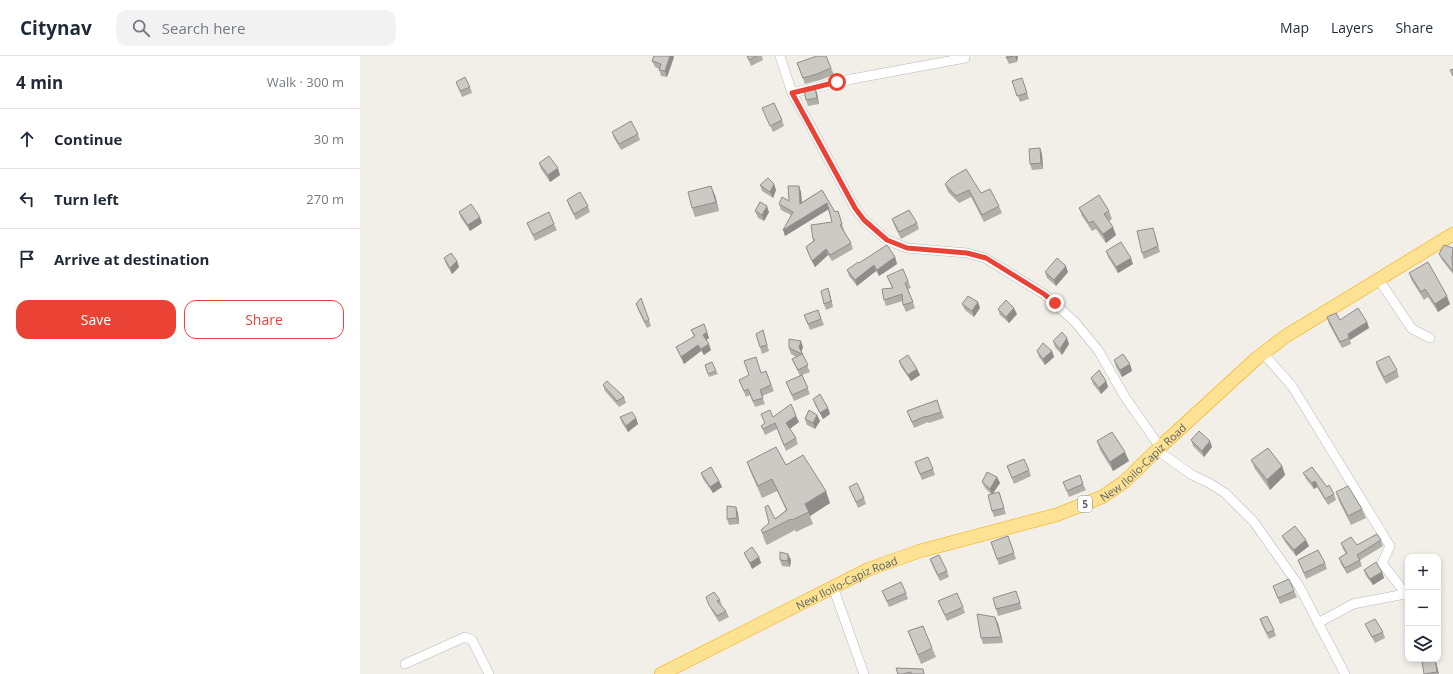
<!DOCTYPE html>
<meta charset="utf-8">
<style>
body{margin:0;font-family:"Open Sans",sans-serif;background:#f2f2f3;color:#1f2937}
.controls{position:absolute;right:12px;bottom:12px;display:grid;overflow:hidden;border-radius:8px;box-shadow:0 2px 6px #0003}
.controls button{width:36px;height:36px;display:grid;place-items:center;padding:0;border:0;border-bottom:1px solid #e0e1e3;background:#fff;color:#1f2937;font:20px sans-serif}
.stop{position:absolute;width:12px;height:12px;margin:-9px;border:3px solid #ea4335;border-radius:50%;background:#fff}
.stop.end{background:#ea4335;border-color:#fff;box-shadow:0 1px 4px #0008}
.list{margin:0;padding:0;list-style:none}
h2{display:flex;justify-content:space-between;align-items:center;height:52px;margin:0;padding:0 16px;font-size:17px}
h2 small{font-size:13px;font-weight:400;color:#747a83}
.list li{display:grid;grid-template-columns:26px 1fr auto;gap:12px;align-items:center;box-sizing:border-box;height:60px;padding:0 16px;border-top:1px solid #e0e1e3}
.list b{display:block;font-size:15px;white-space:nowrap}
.list em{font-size:13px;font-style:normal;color:#747a83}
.actions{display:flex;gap:8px;padding:12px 16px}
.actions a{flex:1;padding:9px 0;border:1px solid #ea4335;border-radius:12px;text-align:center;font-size:14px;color:#ea4335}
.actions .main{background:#ea4335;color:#fff}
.icon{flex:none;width:22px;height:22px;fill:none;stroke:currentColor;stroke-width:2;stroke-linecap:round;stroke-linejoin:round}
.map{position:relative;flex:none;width:1093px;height:618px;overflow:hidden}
header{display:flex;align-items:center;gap:24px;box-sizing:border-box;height:56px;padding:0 20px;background:#fff;border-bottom:1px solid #e0e1e3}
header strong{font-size:19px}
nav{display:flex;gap:22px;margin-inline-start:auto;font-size:14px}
.search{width:280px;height:36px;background:#f2f2f3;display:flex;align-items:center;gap:10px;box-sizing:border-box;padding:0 14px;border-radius:12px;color:#747a83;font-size:15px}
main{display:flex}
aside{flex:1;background:#fff}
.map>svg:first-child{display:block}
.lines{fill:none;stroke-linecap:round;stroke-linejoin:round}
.minor-casing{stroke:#b5b8bc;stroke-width:10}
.highway-casing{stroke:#f9ab00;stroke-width:14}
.minor{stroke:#fff;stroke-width:9}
.highway{stroke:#fde293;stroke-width:13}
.wall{fill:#afaea9}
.shaded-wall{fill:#8f8d8a}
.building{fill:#cccac5;stroke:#8f8d8a}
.route{stroke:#ea4335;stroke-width:5}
.labels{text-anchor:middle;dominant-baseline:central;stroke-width:3.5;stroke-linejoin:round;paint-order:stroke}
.shield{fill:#fff;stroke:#8f9295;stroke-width:1}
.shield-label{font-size:10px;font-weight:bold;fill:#5f6368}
.street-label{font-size:11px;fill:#5f6368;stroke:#fff}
</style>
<header>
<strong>Citynav</strong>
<div class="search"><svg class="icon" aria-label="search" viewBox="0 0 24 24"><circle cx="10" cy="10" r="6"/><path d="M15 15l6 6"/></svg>Search here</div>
<nav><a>Map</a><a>Layers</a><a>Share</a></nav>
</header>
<main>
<aside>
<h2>4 min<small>Walk · 300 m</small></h2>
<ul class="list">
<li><svg class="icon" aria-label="ahead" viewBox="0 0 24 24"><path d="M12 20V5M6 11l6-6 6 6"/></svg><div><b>Continue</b></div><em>30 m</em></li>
<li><svg class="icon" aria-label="left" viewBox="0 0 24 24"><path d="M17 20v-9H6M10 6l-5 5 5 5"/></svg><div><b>Turn left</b></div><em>270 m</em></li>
<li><svg class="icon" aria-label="arrive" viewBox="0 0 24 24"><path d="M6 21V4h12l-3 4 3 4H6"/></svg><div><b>Arrive at destination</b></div></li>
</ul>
<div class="actions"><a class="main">Save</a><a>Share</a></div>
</aside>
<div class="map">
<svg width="1093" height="618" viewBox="0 0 1093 618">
<rect width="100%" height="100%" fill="#f1efe8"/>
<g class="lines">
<defs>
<path id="minor" d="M420 0 432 37 440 51 495 152 504 164 527 184 547 192 607 197 625 202 684 238 715 266 738 294 765 341 800 391
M432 37 492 23 605 2
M1019 224 1052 273 1070 282
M903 297 932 330 1030 490 1022 507 1048 541
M797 394 832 419 849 427 865 437 894 466 939 530 985 618
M473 531 504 618
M958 567 993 548 1045 538
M45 608 105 581 112 584 129 618"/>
<g id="highway">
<path id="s1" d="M301 618 509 513 560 495 696 459 742 441 764 426 800 391 897 302 926 280 1093 178"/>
</g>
</defs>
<use href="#minor" class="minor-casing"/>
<use href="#highway" class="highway-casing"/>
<use href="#minor" class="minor"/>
<use href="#highway" class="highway"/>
</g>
<path class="wall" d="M294 0H313L314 1 307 21 301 20 299 13 295 11 292 5Z
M387 0H402L403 4 391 10Z
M466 0 474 19 460 24 445 28 437 7Z
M647 0H658L657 6 649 8 646 2Z
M662 22 669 43 660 46 652 25Z
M96 26 110 31 112 37 102 41Z
M457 37 459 48 448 50 446 44Z
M402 52 422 64 424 70 413 76Z
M252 76 278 78 280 84 261 94 254 82Z
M680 92 682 98 683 113 672 114 670 108Z
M179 107 200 119 190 126 181 113Z
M591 122 621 137 639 150 642 157 624 166 611 141 599 147 588 136 585 128Z
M414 128 416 134 413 142 402 135 400 129Z
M439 130 441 136 442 146 462 134 475 156 478 155 484 174V175L491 187 493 193 472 205 468 199 455 211 448 197 446 191 453 185V183L472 166 468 153 425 180 431 159 421 154 419 148 429 145Z
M355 139 359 155 335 161 332 152Z
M207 144 228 150 230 156 216 164 209 150Z
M719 152 749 155 752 163 749 165 756 179 746 187 736 173 732 175 722 160Z
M395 155 409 156 404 165 398 162Z
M99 156 122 167 110 175 101 162Z
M532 163 557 167 559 173 541 183 534 169Z
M167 167 194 168 197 174 175 185Z
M795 178 800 196 784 203 782 197Z
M1093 192V218L1082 204 1079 198Z
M746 195 773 208 758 217 748 201Z
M535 201 537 208 519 220 516 215 497 230 489 220 487 214 499 207Z
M84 202 97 205 99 211 92 218 86 208Z
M685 216H708L696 230 687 222Z
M1049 217 1090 248 1078 256 1068 241 1064 244 1052 225Z
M527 220 548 225 551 232 548 233 555 252 546 256 543 249V245L526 250 524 244 532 232Z
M468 232 473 251 466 254 464 248Z
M281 242 291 270 287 272 278 254 276 248Z
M602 248 620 252 614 261 605 254Z
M638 253 657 258 649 267 640 259Z
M458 254 464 269 450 274 444 259Z
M967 261 980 264 1007 266 1009 272 990 284 991 288 982 292 969 268Z
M344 268 349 282 346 284 351 294 344 299 341 295 324 308 316 291 334 281 331 274Z
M403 274 409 295 402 298 396 278Z
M693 285 709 288 702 299 695 291Z
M443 291 441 296 450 316 442 319 450 338 434 345 426 326 440 320 432 303 436 301 431 298 429 292Z
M677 295H692L694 301 685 309 679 301Z
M754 304 770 308 772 315 762 321 756 311Z
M539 305 557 313 560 319 551 325 541 311Z
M1016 306 1037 314 1039 321 1026 328 1018 313Z
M356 315 358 318 349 321 348 318Z
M406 315 414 335 402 340 405 348 395 351 390 339 386 341 379 324 401 317Z
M731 322 746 325 748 331 741 338 733 328Z
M243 329 264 341 266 347 259 351 245 335Z
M453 343 468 352 470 358 463 363 455 349Z
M577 344 584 362 569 367 568 366 554 372 547 355Z
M457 359 460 365 455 373 447 369 445 363Z
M436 360 439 366 430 373 436 382 438 388 426 395 417 373 405 379 401 370 413 361Z
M260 361 276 362 278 368 268 376 262 367Z
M831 384 852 391 844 401 833 390Z
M737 385 769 405 753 415 740 394Z
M891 404 922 410 925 419 910 434 895 413Z
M387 406 426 409 470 447 450 460 453 468 436 476 435 474 407 489 405 486 401 474 426 454 417 435 402 442 391 417Z
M555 406 573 413 575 419 562 424Z
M647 410 669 414 671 420 654 428Z
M341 417 359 425 362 431 353 437 343 423Z
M943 417 967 431 974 438 976 444 968 449 957 431 954 433 946 423Z
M637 421 640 427 633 437 639 436 646 458 634 461 632 455 631 438 625 432 622 426Z
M703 426 723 428 726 434 709 441Z
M489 431 504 442 506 448 498 452Z
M976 436 1002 453 1006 462 991 469 979 445Z
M376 451 378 457 379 468 369 469 367 463Z
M648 480 656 503 639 509 631 486Z
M922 480 949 490 936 500 925 486Z
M1021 484 1023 490 1000 504 1002 510 987 518 981 508 979 502 986 498 983 493 981 487 997 489Z
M384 497 399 501 401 507 392 513Z
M428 498 431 504 430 511 422 510 420 504Z
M570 503 587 515 589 521 580 525 572 509Z
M938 504 965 507 967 513 946 523Z
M1004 514 1022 516 1024 522 1013 529 1006 520Z
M913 530 934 535 937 541 920 548Z
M522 535 546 537 548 543 529 551Z
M656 535 662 553 638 560 636 553Z
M346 541 360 544 362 550 366 555 369 561 359 566 352 555Z
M578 545 603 551 605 557 587 565Z
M900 563 914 574 916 580 909 583 902 569Z
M638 567 643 587 623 588 621 582Z
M1005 568 1023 576 1025 582 1015 587 1008 574Z
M548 575 572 592 576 601 561 608Z
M1075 603 1079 618H1064Z
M536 612 565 618H538Z"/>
<path class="shaded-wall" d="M310 0H313L314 1 307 21 305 15Z
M655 0H658L657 6Z
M455 31 457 37 459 48 457 42Z
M680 92 682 98 683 113 681 107Z
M198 112 200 119 190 126 188 119Z
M414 128 416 134 413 142 410 136Z
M351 130 355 139 359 155 356 146Z
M439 130 441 136 442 154 440 148Z
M467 147 469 153 425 180 423 174Z
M407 150 409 156 404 165 402 159Z
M120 161 122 167 110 175 108 169Z
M753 171 756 179 746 187 743 178Z
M466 193 468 199 455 211 452 205Z
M535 201 537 208 519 220 517 214Z
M771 202 773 208 758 217 756 211Z
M97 205 99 211 92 218 90 212Z
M514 209 516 215 497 230 495 224Z
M706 210 708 216 696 230 694 224Z
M468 232 470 238 473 251 471 245Z
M1087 240 1090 248 1078 256 1075 248Z
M618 246 620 252 614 261 612 255Z
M654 252 657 258 649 267 646 261Z
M1007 266 1009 272 990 284 988 278Z
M347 276 349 282 345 285 343 279Z
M707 282 709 288 702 299 700 293Z
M441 285 443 291 441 297 439 291Z
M349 288 351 294 344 299 341 293Z
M338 289 341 295 324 308 321 301Z
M692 295 694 301 685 309 683 303Z
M770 308 772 315 762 321 760 314Z
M557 313 560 319 551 325 548 319Z
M746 325 748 331 741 338 739 332Z
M468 352 470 358 463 363 460 357Z
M457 359 460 365 455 373 453 367Z
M436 360 439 366 428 374 426 367Z
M276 362 278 368 268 376 266 370Z
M850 385 852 391 844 401 842 395Z
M765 396 769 405 753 415 750 406Z
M922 410 925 419 910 434 907 424Z
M637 421 640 427 632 439 630 433Z
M359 425 362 431 353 437 350 431Z
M955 425 957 431 954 433 952 427Z
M466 435 470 447 450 460 445 448Z
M376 451 378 457 379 468 377 462Z
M946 484 949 490 936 500 934 494Z
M428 498 431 504 430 511 428 505Z
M399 501 401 507 392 513 390 507Z
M1022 516 1024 522 1013 529 1010 523Z
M635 561 638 567 643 587 641 581Z
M1075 603 1077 610 1079 618 1077 616Z"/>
<path class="building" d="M294 0H310L305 15 299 14 301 8 292 5Z
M387 0H397L389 4Z
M457 0H466L471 12 457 18 443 22 437 7Z
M647 0H654L646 2Z
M1093 13V20L1090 14Z
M105 21 110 31 100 35 96 26Z
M662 22 667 37 657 40 652 25Z
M455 31 457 42 446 44 444 34Z
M414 47 422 64 410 70 402 52Z
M271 65 278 78 259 88 252 76Z
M680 92 681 107 670 108 669 93Z
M189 100 198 112 188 119 179 107Z
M606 113 621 137 630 133 639 150 622 159 609 134 596 140 585 128 591 122Z
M408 122 414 128 410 136 400 129Z
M351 130 356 146 332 152 328 136Z
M428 130H439L440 148 462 134 475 156 478 155 482 168 480 169 491 187 470 199 466 193 452 205 446 191 455 184 453 183 451 169 472 166 467 147 423 174 433 156 419 148 422 141 429 145Z
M220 136 228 150 214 158 207 144Z
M739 139 749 155 744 158 753 171 743 178 733 165 729 167 719 152Z
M400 146 407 150 402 159 395 155Z
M111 148 120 161 108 169 99 156Z
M549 154 557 167 539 176 532 163Z
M189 156 194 168 173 179 167 167Z
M793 172 798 190 782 197 777 175Z
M761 186 771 202 756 211 746 195Z
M527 189 535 201 517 214 514 209 495 224 487 214 498 206 499 207Z
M1084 189 1093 192 1092 202 1093 215 1079 198Z
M91 197 97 205 90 212 84 202Z
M697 202 706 210 694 224 685 216Z
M1068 206 1087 240 1075 248 1065 233 1061 236 1049 217Z
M543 213 548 225 545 227 553 246 543 249 542 238 524 244 522 233 533 232 527 220Z
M468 232 471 245 464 248 461 235Z
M608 240 618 246 612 255 602 248Z
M281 242 289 264 285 266 276 248Z
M646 244 654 252 646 261 638 253Z
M998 252 1007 266 988 278 989 282 980 286 967 261 976 257 980 264Z
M458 254 461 263 448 268 444 259Z
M344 268 347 276 343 279 349 288 341 293 338 289 321 301 316 291 335 280 331 274Z
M403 274 407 289 400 291 396 278Z
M702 276 707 282 700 293 693 285Z
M429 283 441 285 439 291 448 309 438 314 432 303 442 298 429 292Z
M683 287 692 295 683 303 677 295Z
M763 298 770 308 760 314 754 304Z
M548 299 557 313 548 319 539 305Z
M1029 300 1037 314 1024 321 1016 306Z
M396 301 401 317 406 315 411 329 400 334 403 342 393 345 388 333 384 335 379 324 389 319 384 305Z
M352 306 356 315 348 318 345 309Z
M739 314 746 325 739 332 731 322Z
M442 319 448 332 432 339 426 326Z
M247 325 264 341 257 345 243 329Z
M460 338 468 352 460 357 453 343Z
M577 344 581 356 566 361V360L552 366 547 355Z
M431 348 436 360 426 367 436 382 424 389 415 367 403 373 401 370 405 367 401 358 410 354 413 361Z
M449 354 457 359 453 367 445 363Z
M272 356 276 362 266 370 260 361Z
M839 375 850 385 842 395 831 384Z
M752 376 765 396 750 406 737 385Z
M416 391 426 409 443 399 466 435 445 448 449 456 432 464 431 463 403 477 401 474 409 467 405 451 408 449 415 463 427 454 412 423 398 430 387 406Z
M908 392 922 410 907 424 891 404Z
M568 401 573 413 560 418 555 406Z
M664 403 669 414 652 422 647 410Z
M351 411 359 425 350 431 341 417Z
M952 411 967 431 969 429 974 438 965 443 955 425 952 427 943 417Z
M627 416 637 421 630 433 622 426Z
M720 419 723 428 707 435 703 426Z
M497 427 504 442 496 446 489 431Z
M988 430 1002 453 988 460 976 436Z
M639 436 644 452 632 455 628 439Z
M367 450 376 451 377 462 367 463Z
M935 470 946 484 934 494 922 480Z
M1017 478 1021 484 997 499 1000 504 985 512 979 502 987 497 981 487 991 481 997 489Z
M648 480 654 497 637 503 631 486Z
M392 491 399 501 390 507 384 497Z
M958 494 965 507 944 517 938 504Z
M420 496 428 498V505L420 504Z
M579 499 587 515 578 519 570 503Z
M1016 506 1022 516 1010 523 1004 514Z
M929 523 934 535 918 542 913 530Z
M541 526 546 537 527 545 522 535Z
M656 535 660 547 636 553 633 542Z
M354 536 360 544 357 545 366 555 357 560 349 549 346 541Z
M597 537 603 551 585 559 578 545Z
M617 558 635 561 641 581 621 582Z
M907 560 914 574 907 577 900 563Z
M1015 563 1023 576 1012 581 1005 568Z
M563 570 572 592 558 599 548 575Z
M1075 603 1077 616 1064 618 1062 606Z
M536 612 563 613 564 618H551V616L543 618H538Z"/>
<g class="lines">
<path class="route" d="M477 26 432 37 495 152 504 164 527 184 547 192 607 197 626 202 684 238 695 247"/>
</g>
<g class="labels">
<rect class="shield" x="718" y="440" width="14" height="16" rx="3"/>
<g class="shield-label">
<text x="725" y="448">5</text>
</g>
<g class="street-label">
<text stroke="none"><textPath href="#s1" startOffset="531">New Iloilo-Capiz Road</textPath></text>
<text stroke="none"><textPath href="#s1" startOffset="207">New Iloilo-Capiz Road</textPath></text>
</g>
</g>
</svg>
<div class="controls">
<button>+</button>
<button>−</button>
<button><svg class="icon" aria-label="layers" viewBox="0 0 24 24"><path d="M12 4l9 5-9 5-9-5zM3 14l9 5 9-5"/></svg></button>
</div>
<div class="stop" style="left:477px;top:26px"></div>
<div class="stop end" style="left:695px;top:247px"></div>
</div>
</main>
